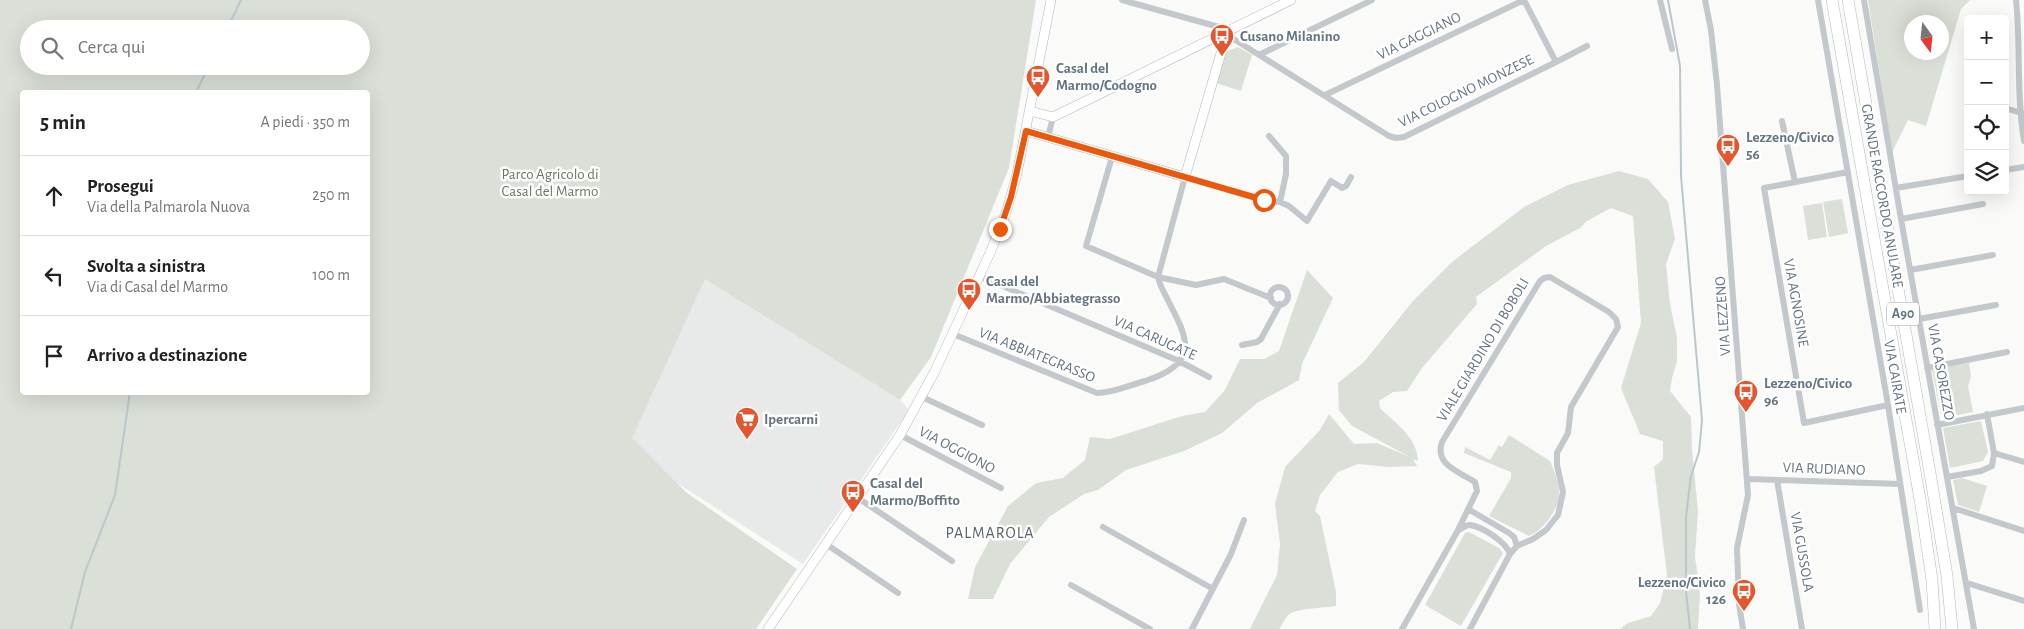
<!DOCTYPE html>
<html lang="it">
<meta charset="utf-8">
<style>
body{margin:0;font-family:"Alegreya Sans",sans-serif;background:#f6f6f6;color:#222}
.controls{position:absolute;right:15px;top:15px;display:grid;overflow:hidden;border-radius:5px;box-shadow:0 5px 20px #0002}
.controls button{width:45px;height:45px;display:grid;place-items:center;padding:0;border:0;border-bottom:1px solid #e0e0e0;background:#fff;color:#222;font:25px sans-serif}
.compass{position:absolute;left:1904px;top:15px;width:45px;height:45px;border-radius:50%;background:#fff;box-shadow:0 5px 20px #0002;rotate:165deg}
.stop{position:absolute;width:15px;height:15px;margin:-11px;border:4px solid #ea580c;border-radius:50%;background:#fff}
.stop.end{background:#ea580c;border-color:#fff;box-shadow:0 1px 5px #0008}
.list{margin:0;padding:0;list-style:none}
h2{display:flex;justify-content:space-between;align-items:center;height:65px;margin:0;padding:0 20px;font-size:21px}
h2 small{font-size:16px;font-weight:400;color:#767676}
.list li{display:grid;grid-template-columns:32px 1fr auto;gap:15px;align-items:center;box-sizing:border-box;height:80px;padding:0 20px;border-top:1px solid #e0e0e0}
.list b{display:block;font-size:19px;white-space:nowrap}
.list p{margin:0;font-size:16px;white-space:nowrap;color:#767676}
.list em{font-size:16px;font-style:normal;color:#767676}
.icon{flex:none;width:28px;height:28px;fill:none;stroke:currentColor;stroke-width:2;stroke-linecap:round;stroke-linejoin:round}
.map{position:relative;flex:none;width:2024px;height:629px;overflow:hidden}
.search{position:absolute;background:#fff;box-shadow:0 5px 20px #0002;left:20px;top:20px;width:350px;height:55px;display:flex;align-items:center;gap:12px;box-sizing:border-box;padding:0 18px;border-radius:28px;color:#767676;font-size:19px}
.panel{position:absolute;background:#fff;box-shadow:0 5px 20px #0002;left:20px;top:90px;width:350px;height:305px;border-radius:5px}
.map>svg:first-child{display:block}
.built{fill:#e8e9e9}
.green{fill:#dadfd7;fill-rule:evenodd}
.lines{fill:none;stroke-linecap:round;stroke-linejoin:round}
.stream{stroke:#bbc7cb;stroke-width:2}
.secondary-casing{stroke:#b3babf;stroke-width:10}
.highway-casing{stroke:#b4b9bd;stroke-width:12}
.street{stroke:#c3c8cc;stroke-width:6}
.secondary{stroke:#fff;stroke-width:9}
.highway{stroke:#fff;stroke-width:11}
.route{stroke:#ea580c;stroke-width:6}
.labels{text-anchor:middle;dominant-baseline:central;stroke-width:5;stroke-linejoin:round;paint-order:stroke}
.shield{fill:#fff;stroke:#939fa8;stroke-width:1}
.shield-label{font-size:14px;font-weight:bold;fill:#657683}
.poi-label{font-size:15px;font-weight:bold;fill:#657683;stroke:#fff;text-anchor:start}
.street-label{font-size:15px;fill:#657683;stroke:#fff}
.park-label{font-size:15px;fill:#687a64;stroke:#fff}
.neighbourhood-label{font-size:16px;letter-spacing:1px;fill:#57646e;stroke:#fff}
</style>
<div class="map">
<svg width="2024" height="629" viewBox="0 0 2024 629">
<rect width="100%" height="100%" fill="#fafaf8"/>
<path class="built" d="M705 278 900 400 909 410 803 564 677 483 631 438Z"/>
<path class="green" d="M0 0H1036L1009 168 931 357 900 400 705 279 632 438 687 493 797 569 756 629H0ZM29 29H361V66H29ZM22 92H368V392H22Z
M1868 0H1970L1961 9 1926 126 1908 120 1892 152ZM1912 22H1942V52H1912Z
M1238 47 1252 55 1241 91 1216 83 1225 52Z
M1619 171 1648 179 1668 202 1675 239 1666 264 1670 304 1677 338V361L1672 378 1670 391 1691 417 1692 449 1698 511 1695 556 1700 594 1698 629H1620L1628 623 1651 616 1660 603 1667 575 1654 467 1663 459V441L1640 434 1621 388 1641 323 1633 216 1611 208 1587 221 1580 228 1546 246 1476 297 1477 304 1422 368 1407 391 1393 392 1379 401 1380 408C1396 424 1417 437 1418 461L1413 459 1417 466 1389 467 1358 464 1338 472 1320 495 1315 511 1320 516 1336 592V606C1325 608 1295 608 1288 615 1285 619 1282 625 1279 629H1250L1277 575 1280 544 1275 504 1285 467 1320 430 1329 414 1354 444 1377 443 1410 457 1352 426 1339 410 1338 383 1364 362 1413 301 1452 262 1524 207 1568 185Z
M1842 199 1848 233 1829 237 1823 202Z
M1822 203 1827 237 1808 240 1803 206Z
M1307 270 1333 298 1302 364 1299 380 1257 403 1222 433 1184 451 1126 470 1098 490 1084 494 1049 517 1010 564 993 599H968L975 567 1008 506 1036 483 1063 478 1085 460 1090 437 1110 439 1182 416 1205 412 1225 390 1240 359H1264L1279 351Z
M1969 363 1971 377 1968 386 1973 412 1947 417 1941 414 1932 370Z
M1981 421 1988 452 1983 461 1950 468 1943 428Z
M1509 435 1550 461C1554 471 1560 484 1559 496 1557 512 1543 530 1529 536L1489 516 1511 478V472L1464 453 1465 447 1490 460 1499 445 1502 447Z
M1962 478 1987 486 1979 512 1958 505 1953 480Z
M1469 532 1499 548 1503 553 1461 626 1425 605 1465 533Z"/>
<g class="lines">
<path class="stream" d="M1668 0 1680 66 1681 176 1702 420 1699 452 1691 476 1686 516V591L1690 629
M227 29 241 0
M196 92 209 66
M71 629 85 572 115 495 130 392"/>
<defs>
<path id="secondary" d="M1030 111 1053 117 1291 0
M1026 131 1185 177 1223 46 1224 33
M768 629 900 435 935 371 990 253 1006 213 1017 174 1051 0"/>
<path id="highway" d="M1832 0 1921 505 1932 580 1935 629
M1848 0 1931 479 1947 576 1952 629"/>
</defs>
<use href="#secondary" class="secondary-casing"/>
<use href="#highway" class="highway-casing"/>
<path class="street" d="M1122 0 1219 27 1224 33 1389 136 1396 138 1404 137 1556 62 1524 0
M1660 0 1672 49
M1705 0 1711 30 1717 85 1748 495 1737 548 1739 604 1743 629
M1818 0 1888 405 1920 610
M1864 0 1901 219 1974 629
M2016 0C2021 47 2016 94 2024 141
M1259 55 1372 0
M1556 62 1587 46
M1325 95 1524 0
M2005 108 2024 114
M1782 121 1795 182
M1269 136 1286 156V174L1280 202
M1048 137 1053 117
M1112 157 1086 246 1158 277 1196 285 1224 279 1271 298
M2005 170 2024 167
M1848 172 1764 188 1804 423 1888 405
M1896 188 1968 176
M1901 219 1983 204
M1910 270 1993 255
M979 276 1179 361 1209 377
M1270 296a9 9 0 1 1 18 0a9 9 0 1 1-18 0Z
M1919 319 1996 305
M953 334 1097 393C1113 393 1130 385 1145 381 1211 360 1180 328 1160 284L1158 277 1185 177 1261 200 1280 202 1289 206 1307 221 1331 181 1342 188 1346 186 1351 177
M1242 345 1257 342 1261 339 1280 304
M1927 368 2007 352
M922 397 982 425
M1937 425 2024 408
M900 435 1001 488
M1994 453 2024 462
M1947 477 1981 471 1992 466 1994 453 1987 414
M1747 479 1900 484
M1777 480 1802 629
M858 498 952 561
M1953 508 2024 531
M1468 509 1509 533 1514 537 1517 546
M1103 527 1213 589
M1459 530C1462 528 1466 525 1470 525 1483 527 1506 542 1510 554L1470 629
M826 544 898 593
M1967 583 2024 601
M1071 585 1150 629
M1192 629 1231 554 1244 520
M1402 629 1457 532 1477 491 1475 482C1460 472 1434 465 1442 442L1540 281 1544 278 1550 277 1609 312 1616 319 1618 327 1571 407 1568 433 1557 453V465L1563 492 1558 515 1546 530 1533 539 1517 546 1510 554"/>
<use href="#secondary" class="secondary"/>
<use href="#highway" class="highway"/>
</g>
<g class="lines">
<path class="route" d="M1000 229 1011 197 1026 131 1264 200"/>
</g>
<defs>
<symbol id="bus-pin" viewBox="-11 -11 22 30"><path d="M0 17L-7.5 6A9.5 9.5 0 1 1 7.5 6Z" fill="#e4572e" stroke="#fff"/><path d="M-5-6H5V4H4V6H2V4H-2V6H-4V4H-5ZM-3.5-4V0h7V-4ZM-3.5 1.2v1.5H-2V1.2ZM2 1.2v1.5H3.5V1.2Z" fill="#fff"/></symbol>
<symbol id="supermarket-pin" viewBox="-11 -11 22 30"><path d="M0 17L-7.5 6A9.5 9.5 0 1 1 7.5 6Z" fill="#e4572e" stroke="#fff"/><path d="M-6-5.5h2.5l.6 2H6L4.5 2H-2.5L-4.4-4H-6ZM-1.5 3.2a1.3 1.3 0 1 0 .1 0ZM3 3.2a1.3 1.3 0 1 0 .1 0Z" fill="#fff"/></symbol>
</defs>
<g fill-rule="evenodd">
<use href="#bus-pin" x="1208" y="22" width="28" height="38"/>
<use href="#bus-pin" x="1024" y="63" width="28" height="38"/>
<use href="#bus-pin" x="1714" y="132" width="28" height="38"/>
<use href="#bus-pin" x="955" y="276" width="28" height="38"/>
<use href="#bus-pin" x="1732" y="378" width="28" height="38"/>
<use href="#supermarket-pin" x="733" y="405" width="28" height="38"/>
<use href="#bus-pin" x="839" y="478" width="28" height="38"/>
<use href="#bus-pin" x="1730" y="577" width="28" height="38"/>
</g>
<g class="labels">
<rect class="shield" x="1887" y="302.5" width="32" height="23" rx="4"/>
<g class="shield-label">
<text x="1903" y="314">A90</text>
</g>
<g class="poi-label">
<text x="1240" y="36">Cusano Milanino</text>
<text x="1056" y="68">Casal del<tspan x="1056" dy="17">Marmo/Codogno</tspan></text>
<text x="1746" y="137">Lezzeno/Civico<tspan x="1746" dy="17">56</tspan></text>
<text x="986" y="281">Casal del<tspan x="986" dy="17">Marmo/Abbiategrasso</tspan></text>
<text x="1764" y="383">Lezzeno/Civico<tspan x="1764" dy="17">96</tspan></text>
<text x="764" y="419">Ipercarni</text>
<text x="870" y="483">Casal del<tspan x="870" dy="17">Marmo/Boffito</tspan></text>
<text x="1726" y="582" text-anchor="end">Lezzeno/Civico<tspan x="1726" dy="17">126</tspan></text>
</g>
<g class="street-label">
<text transform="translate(1419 36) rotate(-26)">VIA GAGGIANO</text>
<text transform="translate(1466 91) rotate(-26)">VIA COLOGNO MONZESE</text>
<text transform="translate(1882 196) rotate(80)">GRANDE RACCORDO ANULARE</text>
<text transform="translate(1796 303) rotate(80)">VIA AGNOSINE</text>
<text transform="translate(1723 316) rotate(-94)">VIA LEZZENO</text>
<text transform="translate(1155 338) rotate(24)">VIA CARUGATE</text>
<text transform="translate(1483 350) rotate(-59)">VIALE GIARDINO DI BOBOLI</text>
<text transform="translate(1037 355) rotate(22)">VIA ABBIATEGRASSO</text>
<text transform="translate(1941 372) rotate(80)">VIA CASOREZZO</text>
<text transform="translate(1895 377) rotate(80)">VIA CAIRATE</text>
<text transform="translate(957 450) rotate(28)">VIA OGGIONO</text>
<text transform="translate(1824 469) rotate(2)">VIA RUDIANO</text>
<text transform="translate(1802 552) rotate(80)">VIA GUSSOLA</text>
</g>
<g class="park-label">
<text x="550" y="174">Parco Agricolo di<tspan x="550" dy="17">Casal del Marmo</tspan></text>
</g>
<g class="neighbourhood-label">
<text x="990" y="533">PALMAROLA</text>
</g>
</g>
</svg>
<div class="controls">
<button>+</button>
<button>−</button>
<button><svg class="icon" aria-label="locate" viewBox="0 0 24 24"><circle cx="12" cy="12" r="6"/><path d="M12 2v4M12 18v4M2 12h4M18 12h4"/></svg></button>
<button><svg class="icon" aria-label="layers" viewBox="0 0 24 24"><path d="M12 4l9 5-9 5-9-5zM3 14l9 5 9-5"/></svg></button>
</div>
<svg class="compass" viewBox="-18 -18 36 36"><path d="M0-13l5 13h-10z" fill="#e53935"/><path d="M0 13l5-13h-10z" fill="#767676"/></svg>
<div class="stop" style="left:1264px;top:200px"></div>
<div class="stop end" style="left:1000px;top:229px"></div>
<div class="search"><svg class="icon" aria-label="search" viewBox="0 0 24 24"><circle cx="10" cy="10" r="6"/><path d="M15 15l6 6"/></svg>Cerca qui</div>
<section class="panel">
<h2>5 min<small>A piedi · 350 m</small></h2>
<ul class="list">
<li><svg class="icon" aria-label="ahead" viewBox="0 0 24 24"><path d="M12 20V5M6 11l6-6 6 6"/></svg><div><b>Prosegui</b><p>Via della Palmarola Nuova</p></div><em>250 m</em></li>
<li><svg class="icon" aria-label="left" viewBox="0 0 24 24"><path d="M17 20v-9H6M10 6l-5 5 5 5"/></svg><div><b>Svolta a sinistra</b><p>Via di Casal del Marmo</p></div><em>100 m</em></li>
<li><svg class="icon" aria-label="arrive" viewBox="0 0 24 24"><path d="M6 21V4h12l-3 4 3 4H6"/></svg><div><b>Arrivo a destinazione</b></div></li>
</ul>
</section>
</div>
